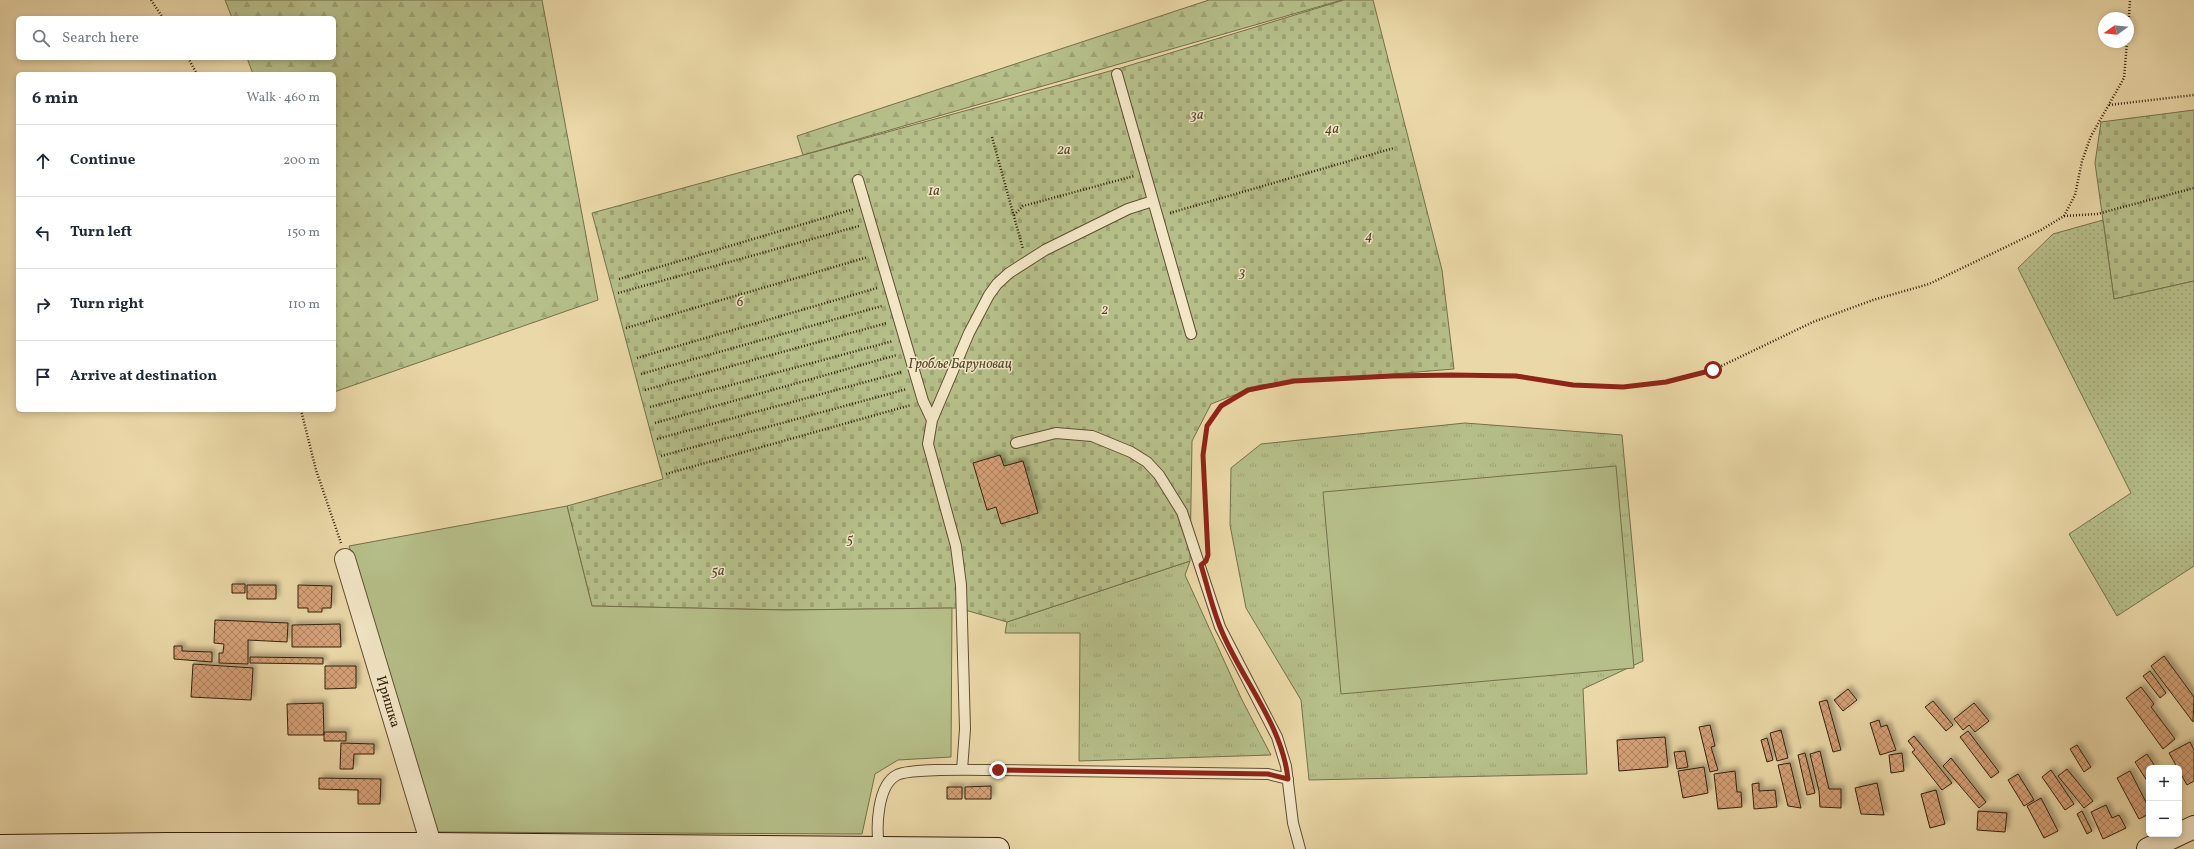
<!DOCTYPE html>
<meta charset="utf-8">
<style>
body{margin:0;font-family:Vollkorn,serif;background:#f2f2f3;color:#1f2937}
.controls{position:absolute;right:12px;bottom:12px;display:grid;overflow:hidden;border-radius:6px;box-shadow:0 2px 6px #0003}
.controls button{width:36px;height:36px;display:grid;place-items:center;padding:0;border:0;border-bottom:1px solid #e0e1e3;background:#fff;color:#1f2937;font:20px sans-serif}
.compass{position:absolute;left:2098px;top:12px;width:36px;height:36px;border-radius:50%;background:#fff;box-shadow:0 2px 6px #0003;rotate:255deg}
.stop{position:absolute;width:12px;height:12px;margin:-9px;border:3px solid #8f2418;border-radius:50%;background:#fff}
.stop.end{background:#8f2418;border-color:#fff;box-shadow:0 1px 4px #0008}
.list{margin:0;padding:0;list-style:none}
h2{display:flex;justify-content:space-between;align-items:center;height:52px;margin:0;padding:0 16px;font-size:17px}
h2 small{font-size:13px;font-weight:400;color:#747a83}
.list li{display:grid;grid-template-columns:26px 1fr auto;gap:12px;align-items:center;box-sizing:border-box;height:72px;padding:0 16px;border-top:1px solid #e0e1e3}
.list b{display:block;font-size:15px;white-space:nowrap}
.list em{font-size:13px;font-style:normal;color:#747a83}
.icon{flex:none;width:22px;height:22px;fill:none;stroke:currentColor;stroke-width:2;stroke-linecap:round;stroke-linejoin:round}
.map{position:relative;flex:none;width:2194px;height:849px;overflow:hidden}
.search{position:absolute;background:#fff;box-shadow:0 2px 6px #0003;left:16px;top:16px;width:320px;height:44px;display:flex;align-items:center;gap:10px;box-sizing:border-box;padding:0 14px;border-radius:6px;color:#747a83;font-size:15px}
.panel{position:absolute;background:#fff;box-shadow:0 2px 6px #0003;left:16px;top:72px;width:320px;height:340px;border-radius:6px}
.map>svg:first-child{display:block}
.grass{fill:url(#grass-tufts);stroke:#75704a}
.forest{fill:url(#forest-firs);stroke:#75704a}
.cemetery{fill:url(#cemetery-stones);stroke:#75704a}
.park{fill:#b6bf89;stroke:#75704a}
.garden{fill:url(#garden-dots);stroke:#75704a}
.building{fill:url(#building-cross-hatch);stroke:#34210a;filter:url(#shadow)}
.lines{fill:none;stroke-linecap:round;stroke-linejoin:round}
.lane-casing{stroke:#624f32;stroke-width:12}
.street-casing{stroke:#624f32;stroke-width:22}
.secondary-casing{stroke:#34210a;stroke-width:24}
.path{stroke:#34210a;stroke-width:2.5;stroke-dasharray:1 2;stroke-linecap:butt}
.lane{stroke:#f2e6c6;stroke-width:10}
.street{stroke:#f2e6c6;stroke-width:20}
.secondary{stroke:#f2e6c6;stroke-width:22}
.route{stroke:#8f2418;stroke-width:5}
.labels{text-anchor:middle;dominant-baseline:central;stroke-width:3;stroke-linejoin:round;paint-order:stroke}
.park-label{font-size:14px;font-style:italic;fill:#54482a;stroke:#f2e6c6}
.street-label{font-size:14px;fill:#34210a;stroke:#f2e6c6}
</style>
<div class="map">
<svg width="2194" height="849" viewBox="0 0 2194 849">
<defs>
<pattern id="grass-tufts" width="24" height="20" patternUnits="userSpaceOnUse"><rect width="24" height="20" fill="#b6bf89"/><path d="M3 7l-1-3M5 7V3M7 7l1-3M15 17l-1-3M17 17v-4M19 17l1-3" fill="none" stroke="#9da475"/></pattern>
<pattern id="forest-firs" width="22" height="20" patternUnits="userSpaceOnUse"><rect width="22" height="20" fill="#b6bf89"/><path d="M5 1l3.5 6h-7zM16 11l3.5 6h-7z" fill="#9da475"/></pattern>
<pattern id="cemetery-stones" width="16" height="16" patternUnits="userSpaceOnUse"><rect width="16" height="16" fill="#b6bf89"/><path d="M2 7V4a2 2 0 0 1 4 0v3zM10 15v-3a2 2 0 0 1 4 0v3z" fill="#9da475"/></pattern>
<pattern id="garden-dots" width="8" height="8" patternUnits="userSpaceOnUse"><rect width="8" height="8" fill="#b6bf89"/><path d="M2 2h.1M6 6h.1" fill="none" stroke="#9da475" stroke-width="1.8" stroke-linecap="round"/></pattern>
<pattern id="building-cross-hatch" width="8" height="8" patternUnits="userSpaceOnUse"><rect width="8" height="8" fill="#d6a179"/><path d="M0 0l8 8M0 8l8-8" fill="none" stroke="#ae8361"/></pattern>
<filter id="shadow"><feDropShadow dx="3.5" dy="-3.5" stdDeviation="2" flood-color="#0004"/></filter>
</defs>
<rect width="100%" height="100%" fill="#ebd8a8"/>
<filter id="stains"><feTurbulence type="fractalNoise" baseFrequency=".005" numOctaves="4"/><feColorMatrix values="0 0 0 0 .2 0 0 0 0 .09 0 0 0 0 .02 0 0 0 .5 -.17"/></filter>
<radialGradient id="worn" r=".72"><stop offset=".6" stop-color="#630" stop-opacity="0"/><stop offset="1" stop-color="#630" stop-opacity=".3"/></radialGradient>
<path class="grass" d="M1465 423 1622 435 1643 661 1583 689 1587 774 1309 780 1301 700 1246 608 1230 525 1231 468 1261 444Z
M1190 561 1185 575 1242 700 1271 755 1079 761 1080 633H1005L1007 622Z"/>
<path class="forest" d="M225 0H542L598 300 334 392V74H253L247 58H334V18H232Z
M1209 0H1342L803 155 797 136Z"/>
<path class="cemetery" d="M1344 0H1373L1442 270 1454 369 1260 385 1211 404 1192 441 1190 561 1007 622 958 608 786 610 592 606 567 506 663 479 592 213 1121 68Z
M2194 110V281L2114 299 2095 163 2101 122Z"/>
<path class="park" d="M1616 466 1634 668 1341 694 1323 492Z
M567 506 592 606 786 610 952 608 951 757 898 760 875 774 862 834 436 832 349 546Z"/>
<path class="garden" d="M2103 220 2114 299 2194 281V566L2117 616 2069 534 2131 493 2018 268 2053 234Z"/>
<path class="building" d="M1000 455 1004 466 1023 461 1038 513 1001 524 996 507 987 510 973 463Z
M232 584H245V593H232Z
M247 585H276V599H247Z
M298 585 332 586 331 608H322V612H308V608H298Z
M215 620 288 623 287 642 248 640V664L219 663V653H223L224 644 214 643Z
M340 624 341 647H292V625Z
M174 646H182V651L212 652V662L174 659Z
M2164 656 2194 697 2193 722 2151 666Z
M250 657 323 658V664L250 663Z
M193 664 253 668 251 700 191 697Z
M325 666H356V688L325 689Z
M2150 671 2166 693 2160 698 2143 676Z
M2141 687 2154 704 2151 707 2175 739 2163 749 2126 698Z
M1848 689 1857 700 1843 711 1834 700Z
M1827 700 1841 750 1833 752 1819 702Z
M1933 701 1953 725 1946 731 1925 707Z
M323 703 324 735H288L287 704Z
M1974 703 1989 721 1975 732 1969 725 1963 730 1954 719Z
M1879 720 1881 727 1887 725 1896 750 1880 755 1870 723Z
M1710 725 1715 746 1711 747 1718 770 1710 772 1699 727Z
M1781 730 1788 758 1777 761 1770 733Z
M1968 731 1999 772 1991 778 1960 737Z
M324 732H346V741H324Z
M1914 736 1952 783 1942 790 1912 752 1915 750 1908 741Z
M1665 737 1668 767 1619 771 1617 740Z
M1767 738 1773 760 1767 762 1761 740Z
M2190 742 2194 750V781L2187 785 2169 753Z
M341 743 374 744V754H354L353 769H340Z
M2077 745 2091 767 2084 772 2070 749Z
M1685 751 1688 767 1677 769 1674 752Z
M1820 751 1829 789H1841V808L1820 807 1819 791 1810 754Z
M1805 753 1815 793 1807 795 1798 755Z
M1902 753 1904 771 1891 773 1889 755Z
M2147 754 2156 768H2149V784L2135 762Z
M1951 758 1986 802 1979 808 1943 766Z
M1790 763 1801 808 1788 806 1778 765Z
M1704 767 1708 793 1683 798 1678 771Z
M2067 769 2093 801 2084 808 2058 776Z
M2051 770 2074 804 2065 810 2042 777Z
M1735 771 1737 792H1741L1742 807 1718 809 1714 774Z
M2130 771 2149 808V814L2139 819 2117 778Z
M2018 774 2034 800 2024 806 2008 780Z
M319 778 381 779 380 804H358V790L319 789Z
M1759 783V791L1775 790 1777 807 1754 809 1752 784Z
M1877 783 1884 815 1861 814 1855 788Z
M991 786V799H965V787Z
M947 787H962V799H947Z
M1936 790 1945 824 1930 828 1921 794Z
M2041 798 2058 831 2044 838 2027 806Z
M2106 805 2112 818 2119 815 2126 828 2103 839 2091 812Z
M1978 811 2007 813 2005 832 1977 830Z
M2082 811 2092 831 2087 834 2077 814Z"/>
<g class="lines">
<defs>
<path id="lane" d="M1117 74 1191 334
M858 180 923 401 932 420
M1016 443 1056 433 1092 436 1131 452 1147 462 1159 475 1182 512 1220 627 1277 737 1286 766 1293 823 1300 849
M962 770 965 729 961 585 956 546 928 444 932 420 969 333 989 295 997 284 1009 273 1045 250 1128 209 1153 201
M879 847C876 828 877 785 897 775 911 768 976 770 996 770 1086 772 1177 773 1268 774L1288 779"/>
<g id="street">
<path id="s1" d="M345 559 431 844"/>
</g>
<path id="secondary" d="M0 846 168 844H431L998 849
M2148 849 2194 827"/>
</defs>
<use href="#lane" class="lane-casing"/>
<use href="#street" class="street-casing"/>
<use href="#secondary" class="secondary-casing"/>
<path class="path" d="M151 0 163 18
M2128 32 2130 0
M188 58 197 74
M2109 105 2194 95
M992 137 1023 249
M1170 213 1394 148
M1014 215 1023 206 1134 176
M2064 216 2097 214 2194 188
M619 279 854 209
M618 293 859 226
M626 328 868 257
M637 358 877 288
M641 374 882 306
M645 390 887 323
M650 407 893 341
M301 410 316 470 341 543
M655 423 897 355
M657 439 902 372
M661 456 907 389
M666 474 911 405
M1207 543 1203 455 1207 426 1221 406 1249 390 1294 381 1392 376 1516 375 1573 385 1623 387 1666 382 1713 370 1813 322 1873 300 1929 284 2041 230 2064 216 2075 195 2082 161 2091 136 2124 78 2127 42"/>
<use href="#lane" class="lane"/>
<use href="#street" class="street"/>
<use href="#secondary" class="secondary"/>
</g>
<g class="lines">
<path class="route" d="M998 770 1268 774 1288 779C1282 723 1240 678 1220 627 1212 607 1207 585 1201 565L1206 561 1208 555 1203 455 1207 426 1221 406 1248 390 1294 381 1392 376 1452 375 1516 376 1573 385 1623 387 1666 382 1713 370"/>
</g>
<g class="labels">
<g class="park-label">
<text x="1197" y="115">3a</text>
<text x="1332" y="129">4a</text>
<text x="1064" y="150">2a</text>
<text x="934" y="191">1a</text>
<text x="1369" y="236">4</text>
<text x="1242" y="272">3</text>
<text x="740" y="302">6</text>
<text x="1105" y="310">2</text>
<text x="960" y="364">Гробље Баруновац</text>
<text x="850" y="539">5</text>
<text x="718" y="571">5a</text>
</g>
<g class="street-label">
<text stroke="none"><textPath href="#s1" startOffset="149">Иришка</textPath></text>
</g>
</g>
<rect width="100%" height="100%" filter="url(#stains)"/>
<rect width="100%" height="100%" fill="url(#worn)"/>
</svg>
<div class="controls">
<button>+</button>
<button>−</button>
</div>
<svg class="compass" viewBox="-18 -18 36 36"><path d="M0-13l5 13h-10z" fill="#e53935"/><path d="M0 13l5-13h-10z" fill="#747a83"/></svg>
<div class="stop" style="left:1713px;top:370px"></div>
<div class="stop end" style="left:998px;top:770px"></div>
<div class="search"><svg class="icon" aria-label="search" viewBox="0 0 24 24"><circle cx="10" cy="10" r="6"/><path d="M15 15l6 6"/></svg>Search here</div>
<section class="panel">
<h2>6 min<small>Walk · 460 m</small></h2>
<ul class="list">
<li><svg class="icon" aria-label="ahead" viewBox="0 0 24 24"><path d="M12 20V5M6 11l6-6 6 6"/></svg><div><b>Continue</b></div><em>200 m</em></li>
<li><svg class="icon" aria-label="left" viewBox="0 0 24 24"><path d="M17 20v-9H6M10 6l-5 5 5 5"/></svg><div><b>Turn left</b></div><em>150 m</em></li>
<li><svg class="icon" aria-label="right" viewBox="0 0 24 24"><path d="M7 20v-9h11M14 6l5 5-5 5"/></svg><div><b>Turn right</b></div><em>110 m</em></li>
<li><svg class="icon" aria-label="arrive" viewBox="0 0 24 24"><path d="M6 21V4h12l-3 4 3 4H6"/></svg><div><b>Arrive at destination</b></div></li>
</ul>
</section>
</div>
